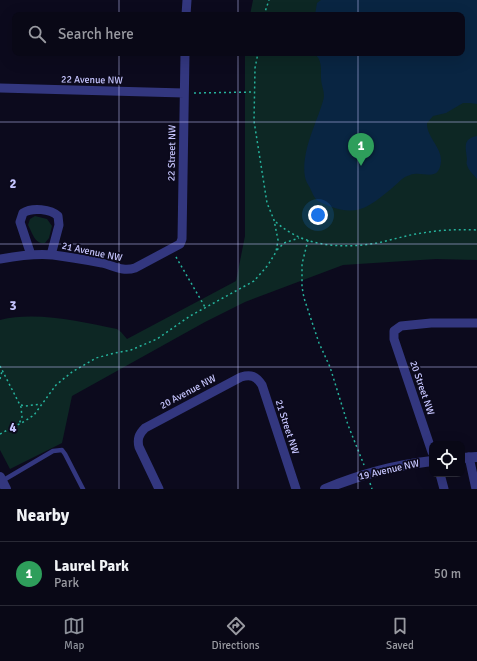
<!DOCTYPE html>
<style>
body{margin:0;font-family:Signika,sans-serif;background:#12111f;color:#f1f3f6}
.controls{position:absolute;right:12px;bottom:12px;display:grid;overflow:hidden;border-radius:8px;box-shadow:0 4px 16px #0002}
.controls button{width:36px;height:36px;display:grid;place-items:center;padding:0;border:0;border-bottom:1px solid #292935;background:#090816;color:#f1f3f6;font:20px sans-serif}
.you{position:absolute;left:318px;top:215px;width:14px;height:14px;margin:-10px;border:3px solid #fff;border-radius:50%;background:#1a73e8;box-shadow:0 0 0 6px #1a73e833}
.badge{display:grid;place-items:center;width:26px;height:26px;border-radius:50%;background:#8c9099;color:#fff;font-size:13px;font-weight:700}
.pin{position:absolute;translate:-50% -33px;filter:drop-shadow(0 1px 2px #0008)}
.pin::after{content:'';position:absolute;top:21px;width:14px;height:12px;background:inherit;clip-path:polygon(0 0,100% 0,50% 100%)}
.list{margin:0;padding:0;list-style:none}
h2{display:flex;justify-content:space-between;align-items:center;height:52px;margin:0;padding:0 16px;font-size:17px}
h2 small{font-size:13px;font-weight:400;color:#999aa1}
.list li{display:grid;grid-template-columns:26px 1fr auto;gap:12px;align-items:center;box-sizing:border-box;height:64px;padding:0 16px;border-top:1px solid #292935}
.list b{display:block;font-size:15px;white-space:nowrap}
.list p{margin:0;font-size:13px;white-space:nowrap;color:#999aa1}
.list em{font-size:13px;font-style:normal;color:#999aa1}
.icon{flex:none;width:22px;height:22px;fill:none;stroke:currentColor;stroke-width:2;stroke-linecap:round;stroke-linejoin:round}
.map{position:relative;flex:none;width:477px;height:489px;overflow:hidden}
.search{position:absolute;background:#090816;box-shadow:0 4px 16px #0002;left:12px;right:12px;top:12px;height:44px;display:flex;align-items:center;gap:10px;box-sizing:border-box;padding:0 14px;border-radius:8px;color:#999aa1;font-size:15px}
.sheet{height:116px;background:#090816}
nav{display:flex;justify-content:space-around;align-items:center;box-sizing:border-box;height:56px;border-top:1px solid #292935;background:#090816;font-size:11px;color:#999aa1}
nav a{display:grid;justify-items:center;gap:2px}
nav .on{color:#8c9099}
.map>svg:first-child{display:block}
.green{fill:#0d2724}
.water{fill:#092542}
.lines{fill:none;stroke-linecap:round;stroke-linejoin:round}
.path{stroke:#26b39d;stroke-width:1.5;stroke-dasharray:2 3;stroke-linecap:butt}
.service{stroke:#33377f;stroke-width:4.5}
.minor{stroke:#33377f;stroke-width:9}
.tertiary{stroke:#33377f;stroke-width:10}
.grid{fill:none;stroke:#c7c6ff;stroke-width:1;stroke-opacity:0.55}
.labels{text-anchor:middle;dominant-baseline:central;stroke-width:3.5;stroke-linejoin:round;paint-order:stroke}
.street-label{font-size:10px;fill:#c7c6ff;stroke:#0c0a1d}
.grid-label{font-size:13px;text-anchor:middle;font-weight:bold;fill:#c7c6ff;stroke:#0c0a1d;stroke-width:3.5;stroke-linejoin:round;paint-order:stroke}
</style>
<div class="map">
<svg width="477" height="489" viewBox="0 0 477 489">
<rect width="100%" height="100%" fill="#0c0a1d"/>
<path class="green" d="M253 0H477V260L436 259 343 265 245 302 205 322 72 396 62 443 10 469 0 450V320C37 311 81 322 117 329L121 332 127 339 236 281 245 236V53H462V15H250Z
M35 216 47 219 52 226 49 238 45 243C35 245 32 232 28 225L30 219Z"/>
<path class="water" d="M321 0H477V104L470 103H463L446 113 433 116 427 123C426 138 446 150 440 167 436 180 423 172 414 174 411 174 408 176 405 177 400 180 396 185 391 189 369 207 357 217 329 206 315 200 316 201 310 188 308 184 306 182 305 177 301 151 316 125 323 101 326 93 321 86 321 78 321 67 322 60 314 53H462V15H315L317 3Z
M477 136V179C474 175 468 170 467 165 466 163 467 161 467 159 466 147 462 139 477 136Z"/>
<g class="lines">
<path class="path" d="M264 15 269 0
M194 93 254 92
M276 222C303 247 342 249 377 243 392 240 407 235 422 233 440 230 458 229 477 230
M308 240 302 264V287L304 298 319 343 330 367 348 425 364 465
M277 250 284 243 299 238
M176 257 205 307
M0 366 21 407 22 417 19 424
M0 379 2 371
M21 405 25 406 41 404
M0 434 25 421 34 415 56 385 72 372 96 358 115 353 131 350 157 339 190 316 254 281 268 265 276 252 278 240 274 220 267 203 254 121 255 68 258 53
M370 483 372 489"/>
<path class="service" d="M2 481 53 451 62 450 65 454 83 489"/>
<path class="minor" d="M186 15 187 0
M0 88 184 93
M31 255 20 222 23 213C32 207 51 209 58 216L59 225 51 255
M0 259C17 256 36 253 53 255 69 257 86 260 102 263 114 266 123 272 135 268L180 244 182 239 185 53
M432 452 394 339V331L401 326 431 323H477
M469 457 476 489
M440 474 444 489
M159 489 139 447C137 439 139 434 145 428L241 377C251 374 256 376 262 385L296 489"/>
<path class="tertiary" d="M462 458 477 457
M0 477 6 489
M325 489C359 475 395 465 432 461"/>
</g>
<path class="grid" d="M119 0V15M238 0V15M358 0V15M119 53V489M238 53V489M358 53V489M0 122H477M0 244H477M0 367H477"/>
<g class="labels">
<g class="street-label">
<text transform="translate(92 80) rotate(1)">22 Avenue NW</text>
<text transform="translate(172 153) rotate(-89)">22 Street NW</text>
<text transform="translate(92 252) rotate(12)">21 Avenue NW</text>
<text transform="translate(422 388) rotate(71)">20 Street NW</text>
<text transform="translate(188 392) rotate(-28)">20 Avenue NW</text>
<text transform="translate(287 427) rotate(72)">21 Street NW</text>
<text transform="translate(389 470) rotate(-13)">19 Avenue NW</text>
</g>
</g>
<g class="grid-label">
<text x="13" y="188">2</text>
<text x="13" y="310">3</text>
<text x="13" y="432">4</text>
</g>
</svg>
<div class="controls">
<button><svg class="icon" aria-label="locate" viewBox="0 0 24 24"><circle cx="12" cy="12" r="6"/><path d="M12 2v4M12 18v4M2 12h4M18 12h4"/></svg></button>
</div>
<div class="you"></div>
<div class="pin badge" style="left:361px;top:166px;background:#2e9e5b">1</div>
<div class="search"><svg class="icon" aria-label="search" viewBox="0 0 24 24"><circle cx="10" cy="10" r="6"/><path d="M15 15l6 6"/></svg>Search here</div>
</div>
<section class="sheet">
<h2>Nearby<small></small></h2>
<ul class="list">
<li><span class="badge" style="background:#2e9e5b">1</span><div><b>Laurel Park</b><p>Park</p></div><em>50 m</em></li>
</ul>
</section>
<nav>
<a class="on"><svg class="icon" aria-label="map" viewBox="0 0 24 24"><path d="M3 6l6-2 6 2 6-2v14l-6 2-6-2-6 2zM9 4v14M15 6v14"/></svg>Map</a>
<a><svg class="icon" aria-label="directions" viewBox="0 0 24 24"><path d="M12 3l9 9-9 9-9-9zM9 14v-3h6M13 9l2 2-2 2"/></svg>Directions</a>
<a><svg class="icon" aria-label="saved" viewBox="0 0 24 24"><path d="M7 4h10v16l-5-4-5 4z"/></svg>Saved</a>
</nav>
